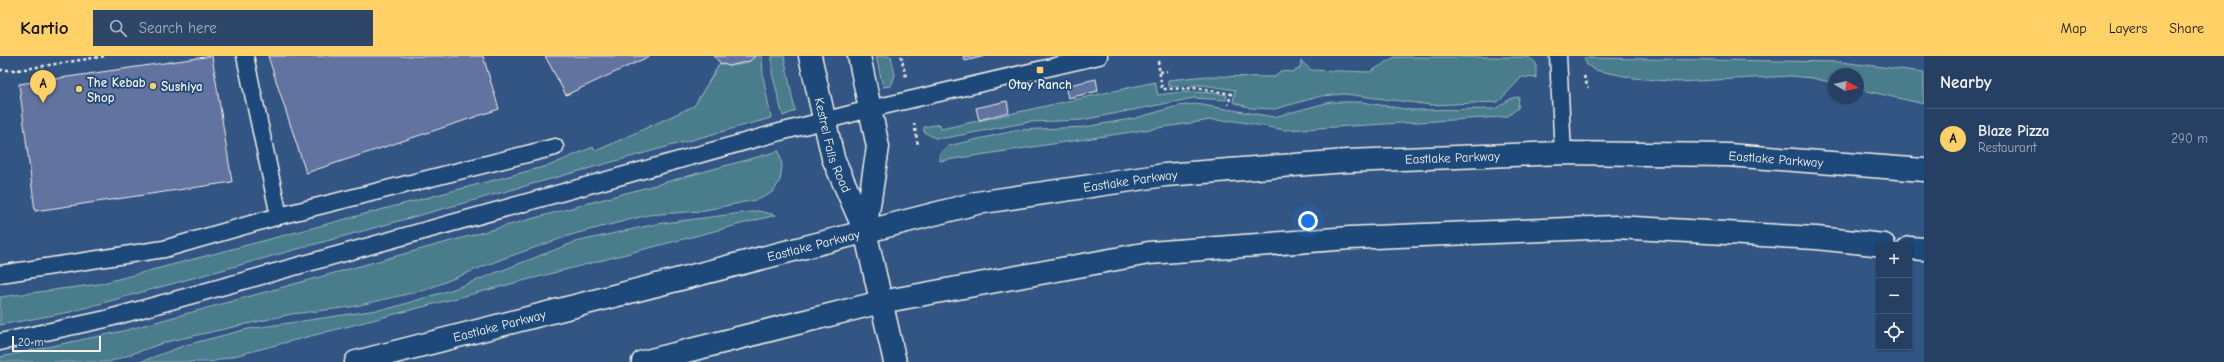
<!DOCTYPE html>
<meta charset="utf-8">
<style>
body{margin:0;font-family:"Comic Neue",sans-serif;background:#2e4769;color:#f1f3f6}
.controls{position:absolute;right:12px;bottom:12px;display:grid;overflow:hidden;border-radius:0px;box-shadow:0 1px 3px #0004}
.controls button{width:36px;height:36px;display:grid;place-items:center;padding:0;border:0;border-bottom:1px solid #425978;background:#264063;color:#f1f3f6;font:20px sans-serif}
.compass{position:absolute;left:1828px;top:12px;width:36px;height:36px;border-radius:50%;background:#264063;box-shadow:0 1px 3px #0004;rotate:99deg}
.scale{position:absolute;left:12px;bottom:10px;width:89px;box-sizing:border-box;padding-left:4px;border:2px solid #f4f1e8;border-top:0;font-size:11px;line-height:14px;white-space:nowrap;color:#f4f1e8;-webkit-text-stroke:3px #1f4a7a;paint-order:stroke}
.you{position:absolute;left:1308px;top:165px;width:14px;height:14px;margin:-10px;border:3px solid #fff;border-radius:50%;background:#1a73e8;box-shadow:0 0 0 6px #1a73e833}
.badge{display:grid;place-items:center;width:26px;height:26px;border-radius:50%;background:#ffd166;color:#111;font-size:13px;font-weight:700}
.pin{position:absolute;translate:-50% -33px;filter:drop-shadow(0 1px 2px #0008)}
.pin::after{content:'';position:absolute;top:21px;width:14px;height:12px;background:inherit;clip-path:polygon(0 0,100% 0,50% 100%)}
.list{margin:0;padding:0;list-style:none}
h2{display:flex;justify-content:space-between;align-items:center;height:52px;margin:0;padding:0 16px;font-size:17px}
h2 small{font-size:13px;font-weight:400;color:#a4afbe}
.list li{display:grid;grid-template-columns:26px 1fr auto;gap:12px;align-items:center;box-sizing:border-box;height:60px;padding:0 16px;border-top:1px solid #425978}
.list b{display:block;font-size:15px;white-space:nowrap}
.list p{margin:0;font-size:13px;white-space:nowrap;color:#a4afbe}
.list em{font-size:13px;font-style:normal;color:#a4afbe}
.icon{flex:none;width:22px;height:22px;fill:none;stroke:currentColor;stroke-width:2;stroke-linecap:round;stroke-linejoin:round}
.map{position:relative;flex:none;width:1924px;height:306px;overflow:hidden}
header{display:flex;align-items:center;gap:24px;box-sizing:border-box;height:56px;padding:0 20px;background:#ffd166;color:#111}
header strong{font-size:19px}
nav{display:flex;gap:22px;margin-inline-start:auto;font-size:14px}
.search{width:280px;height:36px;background:#2e4769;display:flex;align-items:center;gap:10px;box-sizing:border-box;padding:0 14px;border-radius:0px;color:#a4afbe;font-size:15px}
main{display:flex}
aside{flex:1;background:#264063}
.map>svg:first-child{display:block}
.green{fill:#487d8b;stroke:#9eb7ba}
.building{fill:#6373a0;stroke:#f4f1e8}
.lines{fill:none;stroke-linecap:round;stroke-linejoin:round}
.service-casing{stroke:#f4f1e8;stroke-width:19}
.tertiary-casing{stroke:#f4f1e8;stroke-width:25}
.secondary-casing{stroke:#f4f1e8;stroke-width:25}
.path{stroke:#f4f1e8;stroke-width:2.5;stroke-dasharray:3 3;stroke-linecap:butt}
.service{stroke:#1f4a7a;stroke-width:16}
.tertiary{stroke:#1f4a7a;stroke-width:22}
.secondary{stroke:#1f4a7a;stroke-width:22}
.poi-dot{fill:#ffd166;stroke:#1f4a7a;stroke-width:1.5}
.labels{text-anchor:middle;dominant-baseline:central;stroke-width:3.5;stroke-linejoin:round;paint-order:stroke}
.poi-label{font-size:13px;font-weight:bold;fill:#f4f1e8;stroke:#1f4a7a;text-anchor:start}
.street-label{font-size:13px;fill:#f4f1e8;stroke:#1f4a7a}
</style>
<header>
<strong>Kartio</strong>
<div class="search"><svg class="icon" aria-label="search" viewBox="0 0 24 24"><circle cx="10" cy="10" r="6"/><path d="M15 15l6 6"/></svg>Search here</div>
<nav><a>Map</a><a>Layers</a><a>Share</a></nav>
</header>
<main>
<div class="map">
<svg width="1924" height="306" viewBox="0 0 1924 306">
<rect width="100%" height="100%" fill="#325584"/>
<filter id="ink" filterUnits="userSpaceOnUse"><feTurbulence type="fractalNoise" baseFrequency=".025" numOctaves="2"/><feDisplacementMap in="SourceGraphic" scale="8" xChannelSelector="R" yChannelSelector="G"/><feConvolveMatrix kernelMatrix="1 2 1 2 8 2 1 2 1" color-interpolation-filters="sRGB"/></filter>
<g filter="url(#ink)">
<path class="green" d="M755 0H762L763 20 771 62 70 256 0 269V241L99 228 551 109 593 91 596 95 694 50 720 7C733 11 746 10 755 0Z
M772 0H784L795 55 783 60 772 17Z
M876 0H891L895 19 891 30 883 31Z
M1395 1H1528L1536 7V22L1522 21 1498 46 1431 49 1345 38 1321 40 1275 53 1251 52 1233 46 1235 34 1203 29 1168 30V24L1206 20 1275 21 1280 15 1293 16 1300 12 1301 5 1311 14 1370 16Z
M1584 2 1841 6 1924 16V48L1858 33V18H1834V27L1812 22 1790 20 1678 26 1634 22 1595 14 1587 9Z
M1155 26 1158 39C1182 35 1203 35 1227 39L1226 44 1194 42 1082 64 1029 66 946 82H935L924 76V71L940 68 941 73Z
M1519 41 1518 52 1508 60 1501 61 1285 74 1235 65 1211 64 940 105V97L948 90 1018 74 1085 71 1136 62 1178 50 1196 48 1274 61 1330 46H1361L1411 54 1495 53 1512 42Z
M779 95 782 110 780 124 774 135 760 143 700 155 648 159 574 178 502 203 425 234 351 251 292 258 166 286 109 306H0V301L123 275Z
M758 155 776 159 211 306H140L186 289 248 273 391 252 454 233 575 186 656 168Z"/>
<path class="building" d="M212 0 232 126 35 155 19 28Z
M268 0H483L499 53 306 117Z
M545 0H650L566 39Z
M714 0H755L750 5 729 10 720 7Z
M963 0H985L965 5Z
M1096 23 1098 35 1068 42 1065 30Z
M1007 45 1009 56 979 64 976 52Z"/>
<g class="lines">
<defs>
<path id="service" d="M245 0 279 160
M1558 0 1563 97
M0 218 164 193 279 160 555 91
M0 286 106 263 780 76 870 53 1099 0"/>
<g id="tertiary">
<path id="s1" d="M810 0 833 102 865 175 895 306"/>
<path d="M859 0 878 91 865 175"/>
</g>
<g id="secondary">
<path d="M1909 192 1924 193"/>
<path id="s2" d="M356 306 977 147 1165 119 1347 105 1563 97 1728 99 1924 114"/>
<path d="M643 306 881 246 1149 197 1350 182 1615 171 1816 182 1884 189"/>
</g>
</defs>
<use href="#service" class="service-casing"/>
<use href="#tertiary" class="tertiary-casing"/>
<use href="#secondary" class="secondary-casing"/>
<path class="path" d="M901 0 906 21
M1158 5 1162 33 1200 32 1231 38 1228 49
M0 14H18L106 0
M1160 16 1167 15
M1584 20 1588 32
M914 67 918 89"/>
<use href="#service" class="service"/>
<use href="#tertiary" class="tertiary"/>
<use href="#secondary" class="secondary"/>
</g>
</g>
<g class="poi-dot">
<rect x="1036" y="10" width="8" height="8" rx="2"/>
<circle cx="153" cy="30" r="4"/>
<circle cx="79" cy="33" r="4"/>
</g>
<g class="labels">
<g class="poi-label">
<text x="87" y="26">The Kebab<tspan x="87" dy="15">Shop</tspan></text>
<text x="1040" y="28" text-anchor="middle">Otay Ranch</text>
<text x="161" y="30">Sushiya</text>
</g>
<g class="street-label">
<text stroke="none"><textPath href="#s1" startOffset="92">Kestrel Falls Road</textPath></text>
<text stroke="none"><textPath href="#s2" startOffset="1119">Eastlake Parkway</textPath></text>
<text stroke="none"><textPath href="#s2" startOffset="1443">Eastlake Parkway</textPath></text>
<text stroke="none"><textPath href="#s2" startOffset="796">Eastlake Parkway</textPath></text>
<text stroke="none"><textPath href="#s2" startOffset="472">Eastlake Parkway</textPath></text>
<text stroke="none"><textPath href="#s2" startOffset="148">Eastlake Parkway</textPath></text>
</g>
</g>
</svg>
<div class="controls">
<button>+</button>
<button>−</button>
<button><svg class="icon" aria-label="locate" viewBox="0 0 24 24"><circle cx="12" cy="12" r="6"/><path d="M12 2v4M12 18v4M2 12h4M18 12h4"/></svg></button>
</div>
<svg class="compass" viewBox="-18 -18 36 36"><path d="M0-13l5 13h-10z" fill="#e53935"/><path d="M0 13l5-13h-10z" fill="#a4afbe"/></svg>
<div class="scale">20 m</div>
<div class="you"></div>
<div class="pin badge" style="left:43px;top:47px">A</div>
</div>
<aside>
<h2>Nearby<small></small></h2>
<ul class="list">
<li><span class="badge">A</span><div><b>Blaze Pizza</b><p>Restaurant</p></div><em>290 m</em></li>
</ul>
</aside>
</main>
